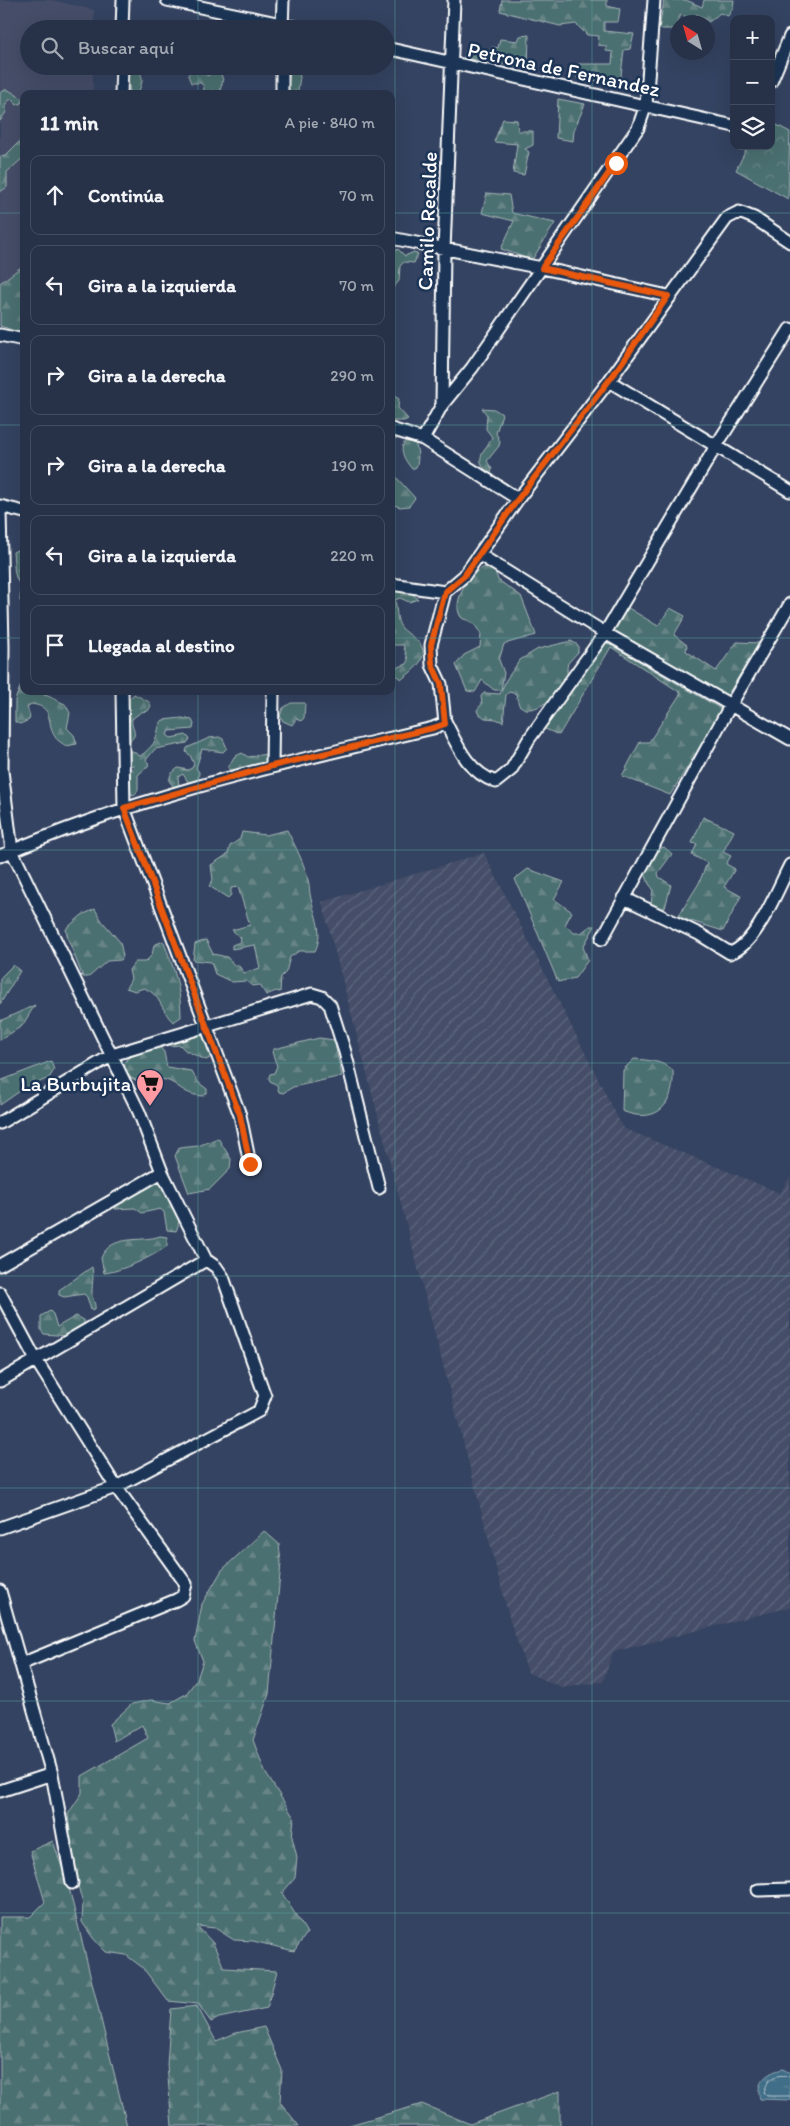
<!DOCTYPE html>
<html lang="es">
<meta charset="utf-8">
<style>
body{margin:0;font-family:Itim,sans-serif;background:#2f3a50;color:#f1f3f6}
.controls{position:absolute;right:15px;top:15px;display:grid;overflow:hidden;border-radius:10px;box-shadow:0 5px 20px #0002}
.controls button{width:45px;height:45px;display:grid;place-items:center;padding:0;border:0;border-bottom:1px solid #434d61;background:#273249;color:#f1f3f6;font:25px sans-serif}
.compass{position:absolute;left:670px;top:15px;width:45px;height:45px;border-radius:50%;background:#273249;box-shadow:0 5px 20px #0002;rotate:323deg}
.stop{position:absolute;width:15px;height:15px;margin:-11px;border:4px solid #ea580c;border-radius:50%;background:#fff}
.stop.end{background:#ea580c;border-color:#fff;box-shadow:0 1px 5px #0008}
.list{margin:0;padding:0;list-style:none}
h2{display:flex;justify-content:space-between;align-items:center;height:65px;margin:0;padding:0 20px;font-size:21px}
h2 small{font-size:16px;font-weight:400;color:#a4aab4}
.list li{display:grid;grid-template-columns:32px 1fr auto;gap:15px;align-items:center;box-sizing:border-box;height:80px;margin:0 10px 10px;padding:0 10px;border:1px solid #434d61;border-radius:10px}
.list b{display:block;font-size:19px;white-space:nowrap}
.list em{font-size:16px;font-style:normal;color:#a4aab4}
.icon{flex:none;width:28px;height:28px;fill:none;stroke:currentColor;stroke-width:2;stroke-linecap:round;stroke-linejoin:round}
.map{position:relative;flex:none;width:790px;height:2126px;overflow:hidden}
.search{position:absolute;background:#273249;box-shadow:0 5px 20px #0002;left:20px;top:20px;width:375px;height:55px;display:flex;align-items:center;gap:12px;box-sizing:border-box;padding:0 18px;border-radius:28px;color:#a4aab4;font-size:19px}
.panel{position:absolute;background:#273249;box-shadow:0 5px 20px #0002;left:20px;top:90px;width:375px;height:605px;border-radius:10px}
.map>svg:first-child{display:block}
.built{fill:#444d68}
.industrial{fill:url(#industrial-furrows)}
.forest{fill:url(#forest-firs);stroke:#a6b7b8}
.park{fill:url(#park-crowns);stroke:#a6b7b8}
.water{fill:url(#water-ripples);stroke:#8da7b7}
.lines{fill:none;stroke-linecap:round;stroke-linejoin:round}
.shore{stroke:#b3c5cf;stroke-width:1}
.minor-casing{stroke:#fff;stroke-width:15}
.minor{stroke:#1d3557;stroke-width:11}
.route{stroke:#ea580c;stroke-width:6}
.grid{fill:none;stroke:#579f9a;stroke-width:1;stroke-opacity:0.55}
.labels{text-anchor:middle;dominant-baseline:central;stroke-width:5;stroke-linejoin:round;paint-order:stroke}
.street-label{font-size:21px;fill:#fff;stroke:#1d3557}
.poi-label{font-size:21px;fill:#fff;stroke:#1d3557;text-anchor:end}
</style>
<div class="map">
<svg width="790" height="2126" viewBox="0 0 790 2126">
<defs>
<pattern id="industrial-furrows" width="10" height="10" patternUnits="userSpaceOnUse" patternTransform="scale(1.25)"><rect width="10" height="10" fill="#444d68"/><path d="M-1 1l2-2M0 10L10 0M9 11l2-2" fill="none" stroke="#60687f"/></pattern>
<pattern id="forest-firs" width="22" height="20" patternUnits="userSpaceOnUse" patternTransform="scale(1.25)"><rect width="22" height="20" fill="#4c6f71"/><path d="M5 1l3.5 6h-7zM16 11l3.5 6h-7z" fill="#678586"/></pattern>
<pattern id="park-crowns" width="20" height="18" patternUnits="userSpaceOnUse" patternTransform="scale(1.25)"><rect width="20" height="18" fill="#4c6f71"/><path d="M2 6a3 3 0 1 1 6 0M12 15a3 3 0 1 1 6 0" fill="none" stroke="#678586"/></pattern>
<pattern id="water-ripples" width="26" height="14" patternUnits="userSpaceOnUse" patternTransform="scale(1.25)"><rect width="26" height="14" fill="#416d87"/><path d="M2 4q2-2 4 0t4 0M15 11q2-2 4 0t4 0" fill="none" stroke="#5e8399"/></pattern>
</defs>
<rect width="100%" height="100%" fill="#344361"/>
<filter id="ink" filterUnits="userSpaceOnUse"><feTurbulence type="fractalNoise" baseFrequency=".02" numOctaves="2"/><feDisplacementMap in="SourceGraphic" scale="10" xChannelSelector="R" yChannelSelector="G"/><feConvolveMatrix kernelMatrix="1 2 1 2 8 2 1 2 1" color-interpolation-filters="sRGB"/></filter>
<g filter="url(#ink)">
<path class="built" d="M0 0H52L94 10V29H29V66H93V94H24V336L0 331Z"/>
<path class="industrial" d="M484 853 623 1128 780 1193 790 1177V1607L613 1652 603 1682 561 1687 528 1673 510 1621 322 902Z"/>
<path class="forest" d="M502 0H607V6L620 9 618 22H604V31L634 34 630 49 624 50 620 84 577 78 578 64H612L613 52 606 51V46L598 45 599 36 587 35 576 24 560 26 500 11Z
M664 0H686L702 7 704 0H734L733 8 728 16 720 13 709 22 697 14 692 19 681 15 674 29H659Z
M529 35 528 68 464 58 466 50 475 52 477 49 489 52 492 47 498 48 500 39 518 41 520 36Z
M291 66H297L300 77 298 90 301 94H287Z
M137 69C146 78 141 84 138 94H130L128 76Z
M196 69 208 76 215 70 220 71 223 80 219 94H203L204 87 201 83H191L188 75 191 71Z
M7 89 23 99 21 103 17 105 11 99 7 102 6 112 0 121V93Z
M558 99 585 104 574 130 573 141 556 138Z
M503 119 517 120 518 131H533V145L525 149 529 152 524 175 513 173 517 144 494 142Z
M24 137V157L7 172V187L0 192V157L5 156Z
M487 193 509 195 512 213 555 223 532 260 501 249 514 221 482 213Z
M398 249 405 256 414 252 418 254 414 263 404 262 400 266 399 281 391 290C391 278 387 256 398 249Z
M24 265V334L0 326V283Z
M391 394 399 399 398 408 408 419 404 421H391Z
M482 408 494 409 502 414 496 433 500 442 499 446 487 461 492 469 491 474C471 460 485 452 492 437L486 429 487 415Z
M409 437C418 441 420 459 416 467L412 469C403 458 397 447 409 437Z
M395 476 415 498 409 506 400 507 391 504V494L394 493 391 478Z
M17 550 24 562V605L20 601 21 586C12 575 15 565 13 552Z
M486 567 495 571 498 580 521 596 536 635 504 644 499 660 504 673 501 690H494L482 680 475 692 467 691 456 665 464 655 480 647 481 634C478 630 475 624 471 622 467 619 463 620 461 617 450 602 471 570 486 567Z
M391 590 411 593 418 599 409 602 400 598 395 600C397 607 396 621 401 627 405 632 411 635 416 640 433 654 416 669 402 679L394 674 393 669 407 664 408 659 403 645H391Z
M625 606 658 626 670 608 685 616 674 635 687 645 686 651 716 671 737 642 759 643 724 701 608 635Z
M602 640 723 710 670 795 622 776 640 742H649L681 693 611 647 559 735 543 728Z
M571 641 578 645V652L568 663C566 669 568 675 567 679 561 693 541 711 525 709L519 705 516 694 509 692 506 695 503 722 496 719 485 718 478 713 477 710 482 704 481 696 484 693 500 694 506 680 520 660 538 649Z
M21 685H24V691H37L65 704 70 713 67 728 74 735 77 744 66 746C62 743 56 740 54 735 46 719 54 707 31 704L27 707 30 716 29 720 20 724 15 722V700Z
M134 694 149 702 151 706 148 711 141 712 132 719C130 729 141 734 128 742L124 723 128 714 129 699Z
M291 703H305L304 718 301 721 296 719 292 725 283 721 280 716 283 708Z
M182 718 192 720 194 724 193 729 169 731 167 735 171 738 186 735 190 739 187 743 155 749 146 760 149 765 138 775V790L135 795 126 793 128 774 134 766 125 763 128 754 132 751 140 756C145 753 154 745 156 738 159 731 157 726 163 720Z
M219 737 223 739 227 748 223 752 202 749 196 768 199 772 198 782 190 785 183 774 178 777 179 786 175 788 169 781 171 774 178 768 188 770 192 768 194 764 190 755 186 752 187 748 209 738Z
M242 753 248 757 267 754V762L263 766 233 773 228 768 234 757Z
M703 817 734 831 723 852 731 856 726 864 735 869 724 887 741 896 723 931 678 917 699 883 707 863 692 855 697 844 692 843Z
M287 830C295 846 304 862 308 880 310 886 309 892 311 899 315 916 324 933 315 951H299L290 957 286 972 281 977 280 992 276 991 266 995 260 985 252 986 246 981 232 982 215 974 211 962 193 960 195 944 206 940 213 954 227 957 235 966H239L244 973 260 968 255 945 232 949V945L240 942 241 938 232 930 250 925 238 887 231 888V895L228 898 209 886 213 880 211 865 228 854 230 846 240 839 242 832 266 835Z
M664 847 672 854 658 873 659 877 671 885 665 908 661 909 651 904 653 889 649 884 644 870 653 851Z
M528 869 564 882 554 899 572 912 565 925 574 933H581L590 926H595L583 947 588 960 575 978 558 982 515 879Z
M95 909 102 921 120 942 123 956 121 960 107 961 89 977H83L68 939 66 929 82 915Z
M163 941C174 966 181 990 181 1017L173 1022C161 1011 161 994 144 988L135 991 126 988 131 979 129 970 135 962H145L152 955 154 945Z
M13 965 20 971 0 1004V978Z
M35 1005 22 1026 0 1040V1021Z
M202 1032C210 1038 210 1049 210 1058L206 1060 186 1051 180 1045 170 1046 169 1042Z
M319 1038 334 1040 342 1076 293 1087 283 1093 279 1092 277 1085 270 1081 269 1078 270 1074 274 1073 277 1066 272 1052 274 1049Z
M159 1046 164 1052 167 1067 191 1071 199 1083 207 1089V1093L203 1096C174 1095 177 1070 142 1083L129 1077 124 1069 126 1060 144 1049Z
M634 1059C648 1060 662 1061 673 1070 675 1105 657 1125 622 1111L623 1070Z
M51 1061 54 1070 49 1078 23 1089 0 1105V1081Z
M218 1138 231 1159 230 1169 210 1189 189 1193 175 1156 179 1148 198 1146Z
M157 1183 164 1186C172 1199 184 1216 176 1231L167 1230 164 1212 160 1209 142 1213 135 1208 115 1209C120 1196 143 1186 157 1183Z
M160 1236 167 1237V1246C154 1256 120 1272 104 1273L101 1258C111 1233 142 1243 160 1236Z
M92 1267C94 1279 92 1282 92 1292 91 1299 96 1302 95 1309L91 1310 87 1297 84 1294 64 1297 59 1295V1290Z
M50 1311 53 1314 57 1327 76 1316 84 1320V1325L68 1336 44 1334 41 1330V1316Z
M264 1531 279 1544 281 1563 269 1694 253 1740 265 1772 294 1818 292 1837 297 1857 295 1878 282 1893 307 1933 294 1951 253 1941 234 1940 215 1928 197 1926 213 1943 224 1968 277 1971 267 2008 219 2018 211 2022 198 2004 168 2001 143 1968 126 1955 106 1952 93 1938 82 1922 83 1904 66 1842 70 1831 68 1814 82 1793V1776L148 1738 142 1725 114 1741 110 1724 132 1704 151 1700 170 1703 186 1694 197 1679 203 1661 195 1641 202 1604 222 1570Z
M53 1841 69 1888 127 2126H0V1917H30L45 1902 30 1851Z
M197 2006 216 2041 236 2033 264 2027 282 2070 280 2102 299 2126H172L167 2065 171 2009Z
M560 2091V2126H346L422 2104 470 2124Z"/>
<path class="park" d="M771 122 790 132 788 199 736 170 748 146H771Z"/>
<path class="water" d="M783 2069 790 2073V2100L760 2099C755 2081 768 2072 783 2069Z"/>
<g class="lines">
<path class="shore" d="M790 2076C774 2074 768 2077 764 2093L767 2096H790"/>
<defs>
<path id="minor" d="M167 0 305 29
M122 29 123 0
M282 29 283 0
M386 48 734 126
M282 66V94
M771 82 790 36
M121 94 122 66
M391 238 542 268 668 296
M0 335 24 340
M609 381 790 491
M442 405 472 368 638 128 646 105 654 0
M391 429 423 439 518 499
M423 439 442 405 444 250 454 0
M0 506 24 512
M0 510 3 647 2 771 12 851 139 1112 162 1172 206 1260 216 1267 223 1277 265 1396 259 1411 116 1487 0 1528
M480 555 605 633 790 739
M391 584 445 592
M122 691 124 808 240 1115 250 1164
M445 721C458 747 468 772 496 782L511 770 529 739 605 633 716 446 790 329
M272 766 273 691
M0 856C138 795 287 763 433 728L445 723 441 684 432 665 431 645 445 592 464 576 518 499 609 381 727 218 739 212 754 218 790 242
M624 898 699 934 730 953C757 944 777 890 790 865
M602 939 730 706 790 604
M0 1123 112 1055 312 994 322 997 330 1005 345 1052 379 1188
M0 1265 162 1172
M0 1293 36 1360 116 1487 186 1584 183 1596 176 1600 21 1664
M0 1381 206 1260
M0 1591 52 1774 72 1883
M0 1791 52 1774
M758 1890 790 1889"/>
</defs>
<use href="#minor" class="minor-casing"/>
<use href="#minor" class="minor"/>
</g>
</g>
<g class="lines" filter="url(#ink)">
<path class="route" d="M250 1164 240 1115 124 808 272 766 433 728 445 724 441 684 432 664 431 645 445 592 464 576 518 499 614 374 668 296 542 268 616 163"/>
</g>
<path class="grid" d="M198 0V29M395 0V2126M592 0V2126M198 66V94M0 213H24M391 213H790M0 425H24M391 425H790M0 638H24M391 638H790M198 691V2126M0 850H790M0 1063H790M0 1276H790M0 1488H790M0 1701H790M0 1913H790"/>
<defs>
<symbol id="supermarket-pin" viewBox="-11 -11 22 30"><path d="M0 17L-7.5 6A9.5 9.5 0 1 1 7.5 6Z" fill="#ff9aa2" stroke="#1d3557"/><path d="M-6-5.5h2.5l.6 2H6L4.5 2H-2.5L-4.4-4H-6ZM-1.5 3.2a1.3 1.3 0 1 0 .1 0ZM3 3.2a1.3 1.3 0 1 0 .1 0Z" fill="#111"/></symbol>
</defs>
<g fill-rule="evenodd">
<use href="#supermarket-pin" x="134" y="1067" width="32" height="43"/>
</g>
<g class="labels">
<g class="street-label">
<text transform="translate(564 69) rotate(12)">Petrona de Fernandez</text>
<text transform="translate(427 221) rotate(-88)">Camilo Recalde</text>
</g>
<g class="poi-label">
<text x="131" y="1083">La Burbujita</text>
</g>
</g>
</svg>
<div class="controls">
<button>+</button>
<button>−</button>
<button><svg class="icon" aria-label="layers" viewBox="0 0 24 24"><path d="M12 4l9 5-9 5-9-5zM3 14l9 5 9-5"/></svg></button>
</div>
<svg class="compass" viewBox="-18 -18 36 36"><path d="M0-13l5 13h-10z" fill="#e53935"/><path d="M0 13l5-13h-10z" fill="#a4aab4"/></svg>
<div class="stop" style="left:616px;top:163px"></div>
<div class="stop end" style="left:250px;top:1164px"></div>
<div class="search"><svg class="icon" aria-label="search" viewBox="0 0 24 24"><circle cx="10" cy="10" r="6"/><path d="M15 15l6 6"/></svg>Buscar aquí</div>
<section class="panel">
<h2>11 min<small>A pie · 840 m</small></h2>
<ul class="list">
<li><svg class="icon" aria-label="ahead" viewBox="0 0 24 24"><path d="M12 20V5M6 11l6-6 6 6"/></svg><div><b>Continúa</b></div><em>70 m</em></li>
<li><svg class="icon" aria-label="left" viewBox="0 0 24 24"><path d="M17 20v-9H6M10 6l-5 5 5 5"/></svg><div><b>Gira a la izquierda</b></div><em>70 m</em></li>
<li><svg class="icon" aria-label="right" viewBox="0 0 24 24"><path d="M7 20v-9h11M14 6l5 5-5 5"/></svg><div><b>Gira a la derecha</b></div><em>290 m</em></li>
<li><svg class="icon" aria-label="right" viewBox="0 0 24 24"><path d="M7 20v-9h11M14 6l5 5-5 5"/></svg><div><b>Gira a la derecha</b></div><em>190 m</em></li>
<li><svg class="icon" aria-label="left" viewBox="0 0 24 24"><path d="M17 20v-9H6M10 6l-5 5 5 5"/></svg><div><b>Gira a la izquierda</b></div><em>220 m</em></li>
<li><svg class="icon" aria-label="arrive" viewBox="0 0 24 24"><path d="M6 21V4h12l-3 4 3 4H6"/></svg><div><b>Llegada al destino</b></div></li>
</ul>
</section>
</div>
